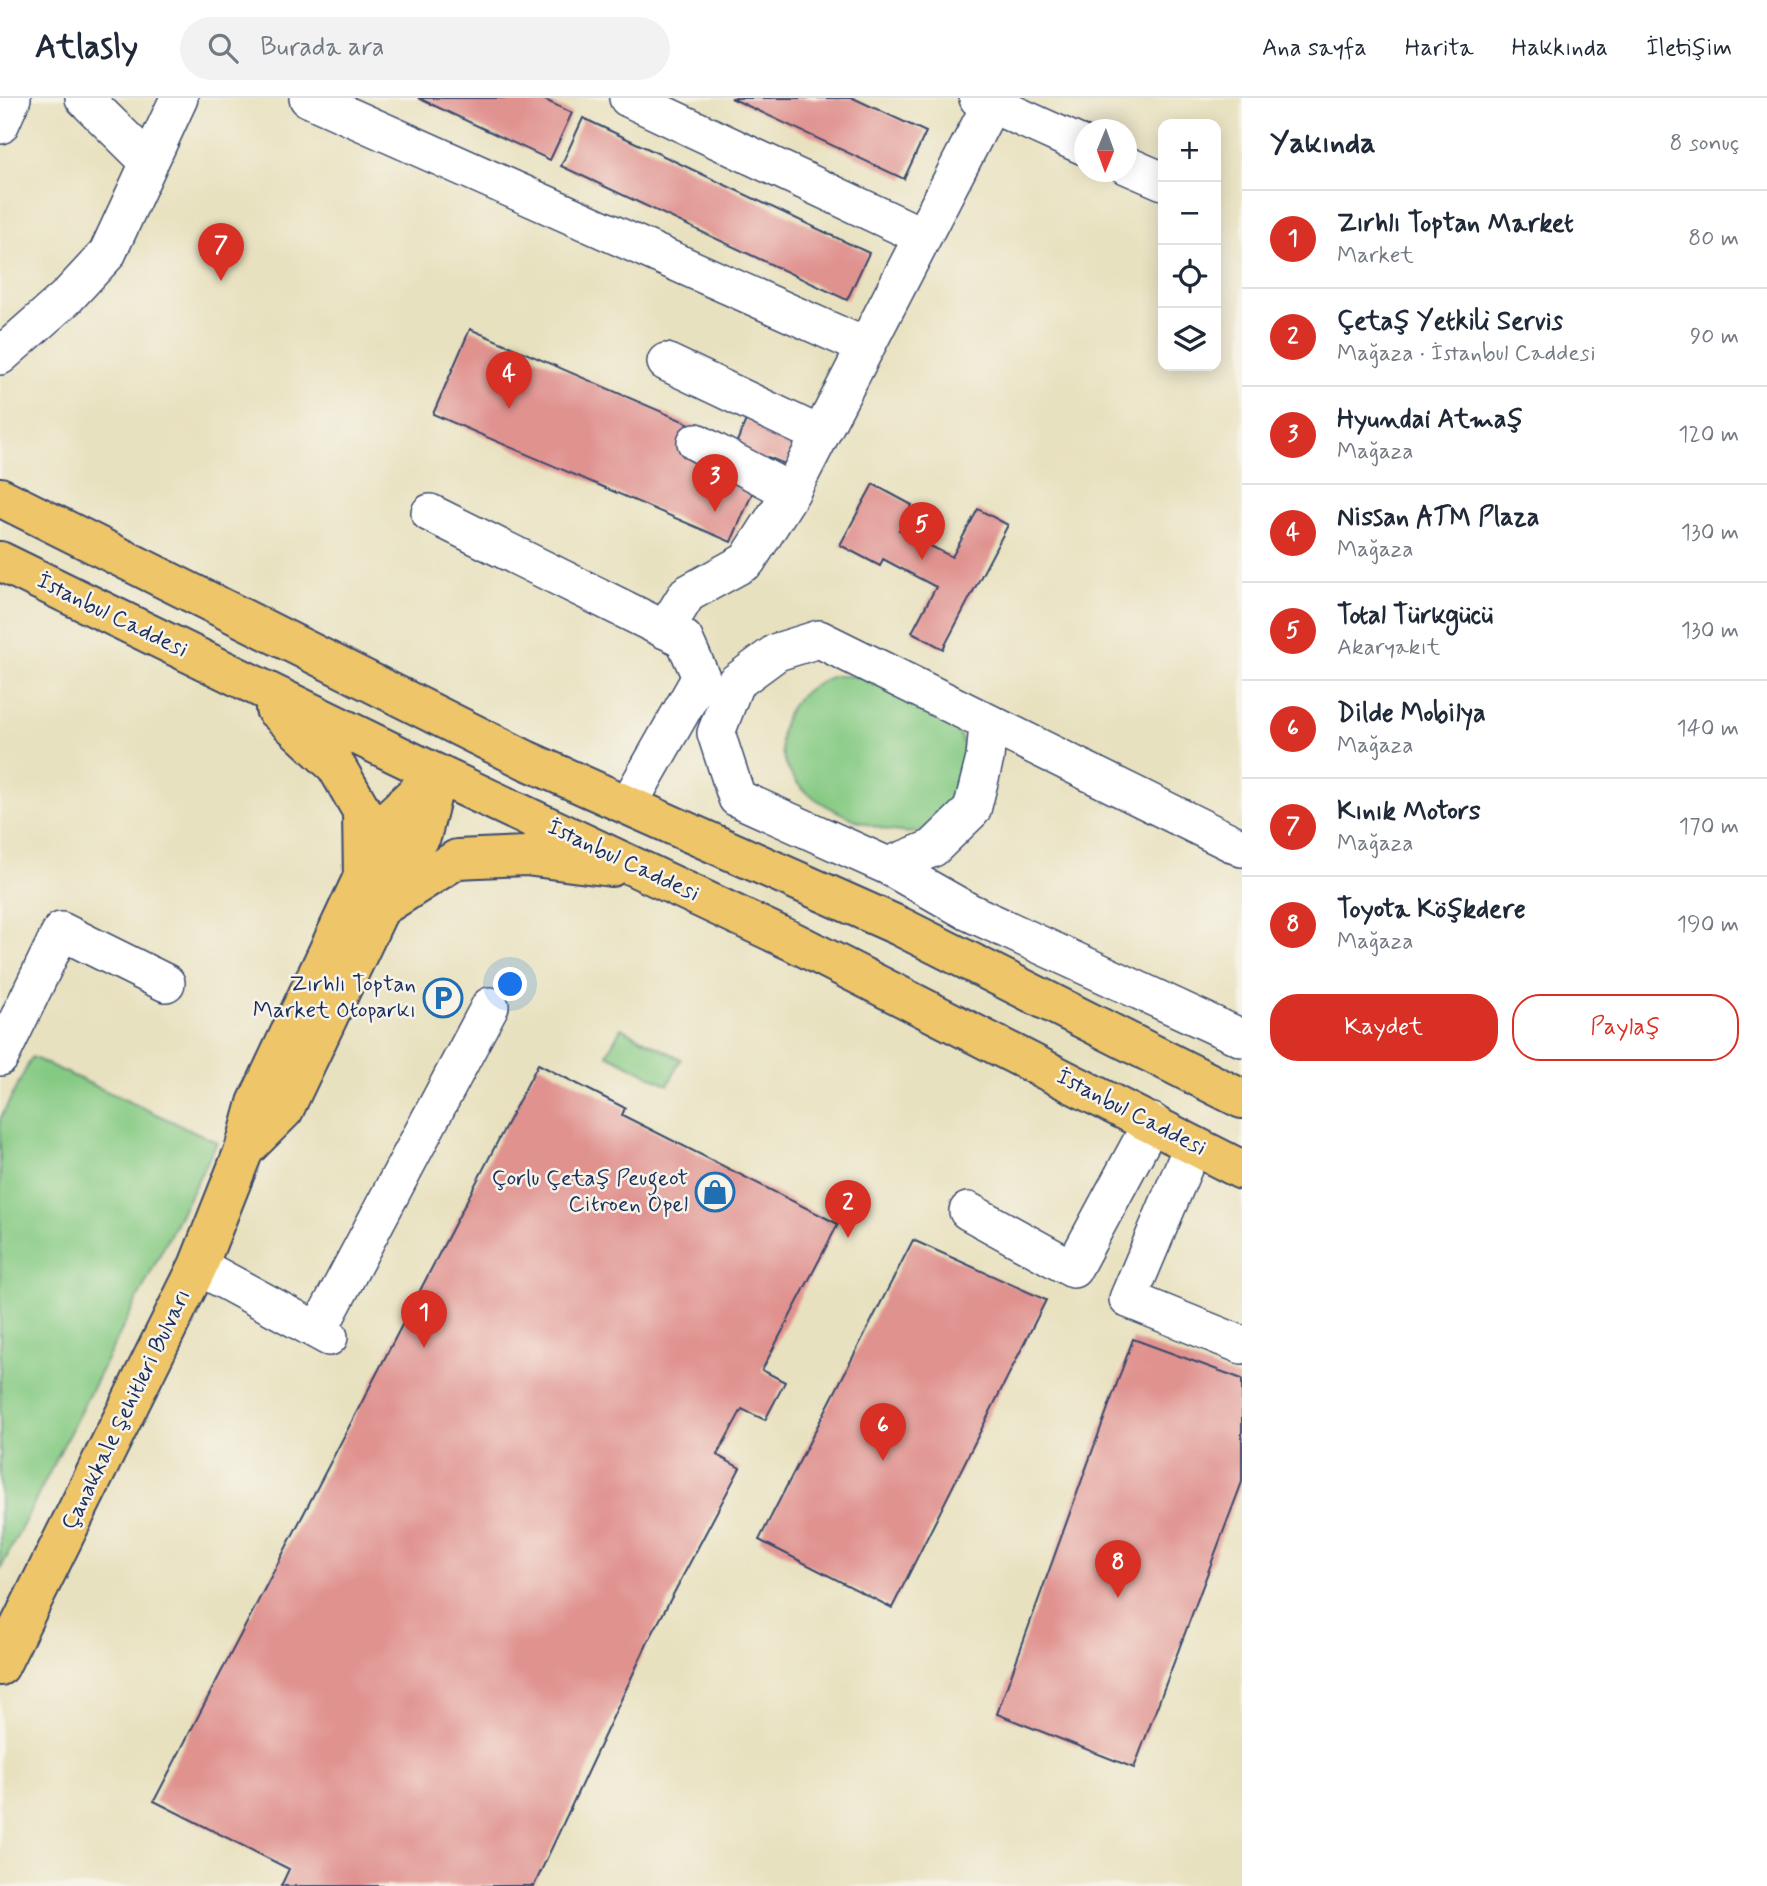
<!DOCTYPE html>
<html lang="tr">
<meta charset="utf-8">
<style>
body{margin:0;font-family:Mynerve,sans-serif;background:#f2f2f3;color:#1f2937}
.controls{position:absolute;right:21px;top:21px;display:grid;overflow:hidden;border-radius:14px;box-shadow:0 4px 18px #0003}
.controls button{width:63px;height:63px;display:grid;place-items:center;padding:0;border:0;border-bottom:2px solid #e0e1e3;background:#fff;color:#1f2937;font:35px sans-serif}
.compass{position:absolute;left:1074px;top:21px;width:63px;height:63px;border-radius:50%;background:#fff;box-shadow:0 4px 18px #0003;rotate:181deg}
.you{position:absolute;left:511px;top:887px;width:24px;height:24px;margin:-18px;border:5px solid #fff;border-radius:50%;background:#1a73e8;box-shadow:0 0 0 10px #1a73e833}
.badge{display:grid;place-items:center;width:46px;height:46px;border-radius:50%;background:#d93025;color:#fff;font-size:23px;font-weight:700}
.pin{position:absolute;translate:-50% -58px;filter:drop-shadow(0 2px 4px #0008)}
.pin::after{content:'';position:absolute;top:37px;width:24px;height:21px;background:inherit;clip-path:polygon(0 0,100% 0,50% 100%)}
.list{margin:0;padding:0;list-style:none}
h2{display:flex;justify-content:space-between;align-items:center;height:91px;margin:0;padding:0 28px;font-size:30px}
h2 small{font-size:23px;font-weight:400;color:#747a83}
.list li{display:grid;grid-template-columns:46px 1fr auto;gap:21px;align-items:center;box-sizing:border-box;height:98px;padding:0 28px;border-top:2px solid #e0e1e3}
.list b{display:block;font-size:26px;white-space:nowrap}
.list p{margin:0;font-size:23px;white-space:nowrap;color:#747a83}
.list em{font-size:23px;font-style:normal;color:#747a83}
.actions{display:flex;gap:14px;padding:21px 28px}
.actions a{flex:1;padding:16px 0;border:2px solid #d93025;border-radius:28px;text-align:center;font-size:24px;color:#d93025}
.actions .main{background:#d93025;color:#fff}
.icon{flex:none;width:38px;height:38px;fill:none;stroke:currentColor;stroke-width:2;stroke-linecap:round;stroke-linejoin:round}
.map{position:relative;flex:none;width:1242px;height:1788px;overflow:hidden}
header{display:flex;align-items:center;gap:42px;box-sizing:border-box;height:98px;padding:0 35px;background:#fff;border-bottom:2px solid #e0e1e3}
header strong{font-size:33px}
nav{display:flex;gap:38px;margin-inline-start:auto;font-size:24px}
.search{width:490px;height:63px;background:#f2f2f3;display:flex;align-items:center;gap:18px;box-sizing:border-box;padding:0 24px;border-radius:38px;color:#747a83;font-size:26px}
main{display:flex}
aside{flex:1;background:#fff}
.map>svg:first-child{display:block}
.green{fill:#85ca83;stroke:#507c70;stroke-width:2}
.building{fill:#e0928f}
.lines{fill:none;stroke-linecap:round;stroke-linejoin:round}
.minor-casing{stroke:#3a4a6d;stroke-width:40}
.major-casing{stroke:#3a4a6d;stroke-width:42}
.highway-casing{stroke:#3a4a6d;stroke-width:42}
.minor{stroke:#fff;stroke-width:37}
.major{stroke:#eec569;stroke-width:38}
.highway{stroke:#eec569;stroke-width:38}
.labels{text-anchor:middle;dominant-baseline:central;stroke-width:5;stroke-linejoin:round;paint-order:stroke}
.street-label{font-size:23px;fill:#1b2f5e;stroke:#f7f3e8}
.poi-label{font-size:23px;fill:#1b2f5e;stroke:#f7f3e8;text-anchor:end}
</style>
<header>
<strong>Atlasly</strong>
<div class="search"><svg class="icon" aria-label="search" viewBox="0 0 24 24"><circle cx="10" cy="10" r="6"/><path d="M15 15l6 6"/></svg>Burada ara</div>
<nav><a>Ana sayfa</a><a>Harita</a><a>Hakkında</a><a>İletişim</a></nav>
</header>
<main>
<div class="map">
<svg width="1242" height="1788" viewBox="0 0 1242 1788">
<rect width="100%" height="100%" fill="#f7f3e8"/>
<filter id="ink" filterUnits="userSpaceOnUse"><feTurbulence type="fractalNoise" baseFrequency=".0143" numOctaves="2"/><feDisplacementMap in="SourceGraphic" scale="14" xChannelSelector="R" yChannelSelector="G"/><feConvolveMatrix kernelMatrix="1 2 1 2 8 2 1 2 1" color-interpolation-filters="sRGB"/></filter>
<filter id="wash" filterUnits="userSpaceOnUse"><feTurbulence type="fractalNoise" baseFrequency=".00686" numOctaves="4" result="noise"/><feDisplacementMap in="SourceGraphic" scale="28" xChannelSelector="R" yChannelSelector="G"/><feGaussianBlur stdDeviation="1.57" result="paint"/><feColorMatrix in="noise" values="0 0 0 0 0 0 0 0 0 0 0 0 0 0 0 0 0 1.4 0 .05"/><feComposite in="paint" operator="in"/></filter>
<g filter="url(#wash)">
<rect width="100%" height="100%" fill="#e8e1bf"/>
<path class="green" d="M834 578C844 578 857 577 866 580 886 588 934 613 951 626 969 640 969 682 959 701 953 715 937 726 924 732 895 744 818 710 798 686 763 644 785 594 834 578Z
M621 930 681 961 668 987 607 956Z
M32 959 217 1044 0 1472V1021Z"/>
<g id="blocks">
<path class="building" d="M418 0H541L572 15 550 62Z
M731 0H853L926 34 904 81Z
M583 20 869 155 847 202 561 68Z
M470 231 736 346 746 322 797 344 787 367 768 359 731 444 433 316Z
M873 386 912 407 899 432 952 459 978 411 1008 427 943 551 912 534 936 489 883 461 880 468 840 447Z
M538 966 625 1010 622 1017 838 1126 762 1272 785 1284 765 1322 742 1311 717 1357 740 1370 648 1544 534 1788H281L289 1771 154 1703Z
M913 1142 1046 1202 892 1510 759 1442Z
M1133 1241 1242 1281V1384L1134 1670 997 1616Z"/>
</g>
</g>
<g filter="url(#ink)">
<use href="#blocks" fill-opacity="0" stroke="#3a4a6d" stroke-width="2"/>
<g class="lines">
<defs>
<path id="minor" d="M84 0 149 64
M308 0 866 249
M628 0 922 138
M978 0 1084 48
M0 27 12 0
M1126 67 1163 83
M0 258 67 199 107 156 179 0
M666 264 820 337
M696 344 791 394
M430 415 684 541 701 579 628 707
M665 532 687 496 747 463 791 394 991 6
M988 627 985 660 972 712 933 750 888 768 737 700 716 635 735 585 777 554 819 541 1242 750
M888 768 969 814 1242 940
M0 959 61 833 166 885
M1193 1047 1128 1201 1242 1247
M968 1113 1073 1171 1152 1024
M198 1168 329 1239
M318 1233 490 908"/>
<path id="major" d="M245 1051 284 1012 380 810 422 736 437 676
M0 1568 198 1168 244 1052 257 1005 391 719 437 676"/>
<path id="highway" d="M0 399 526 662 899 828 1242 1001
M0 463 437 676 794 844 1242 1072
M275 611 336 668 362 713 363 783
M380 810 457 761 526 758 611 769"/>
</defs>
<use href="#minor" class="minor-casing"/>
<use href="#major" class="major-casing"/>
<use href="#highway" class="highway-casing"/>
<use href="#minor" class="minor"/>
<use href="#major" class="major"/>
<use href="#highway" class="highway"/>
</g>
</g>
<defs>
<symbol id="parking-ring" viewBox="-11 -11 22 22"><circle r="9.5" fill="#f7f3e8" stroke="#1f6fb2" stroke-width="1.5"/><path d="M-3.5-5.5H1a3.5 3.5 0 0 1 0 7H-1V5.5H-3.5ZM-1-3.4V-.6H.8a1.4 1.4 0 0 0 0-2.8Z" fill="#1f6fb2"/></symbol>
<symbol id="shop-ring" viewBox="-11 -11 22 22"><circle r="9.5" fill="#f7f3e8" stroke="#1f6fb2" stroke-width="1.5"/><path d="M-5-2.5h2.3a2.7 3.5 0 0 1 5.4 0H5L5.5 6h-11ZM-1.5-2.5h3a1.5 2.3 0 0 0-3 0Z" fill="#1f6fb2"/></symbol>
</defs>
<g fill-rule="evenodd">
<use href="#parking-ring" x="421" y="878" width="44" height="44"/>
<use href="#shop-ring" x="693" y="1072" width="44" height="44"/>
</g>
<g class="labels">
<g class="street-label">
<text transform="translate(112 518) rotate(26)">İstanbul Caddesi</text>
<text transform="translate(623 763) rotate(25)">İstanbul Caddesi</text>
<text transform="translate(1131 1015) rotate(27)">İstanbul Caddesi</text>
<text transform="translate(127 1312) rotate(-64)">Çanakkale Şehitleri Bulvarı</text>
</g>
<g class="poi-label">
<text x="416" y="887">Zırhlı Toptan<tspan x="416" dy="26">Market Otoparkı</tspan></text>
<text x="688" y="1081">Çorlu Çetaş Peugeot<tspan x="688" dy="26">Citroen Opel</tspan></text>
</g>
</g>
</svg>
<div class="controls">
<button>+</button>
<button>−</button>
<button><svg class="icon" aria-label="locate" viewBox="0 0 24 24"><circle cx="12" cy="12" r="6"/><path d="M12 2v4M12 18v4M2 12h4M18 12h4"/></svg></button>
<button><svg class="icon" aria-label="layers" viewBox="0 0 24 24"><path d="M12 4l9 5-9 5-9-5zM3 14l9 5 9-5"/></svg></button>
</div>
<svg class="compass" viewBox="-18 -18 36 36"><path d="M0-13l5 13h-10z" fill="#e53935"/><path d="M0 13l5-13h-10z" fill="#747a83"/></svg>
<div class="you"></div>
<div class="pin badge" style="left:424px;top:1250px">1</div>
<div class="pin badge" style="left:848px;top:1140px">2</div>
<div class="pin badge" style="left:715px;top:414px">3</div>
<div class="pin badge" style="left:509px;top:311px">4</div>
<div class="pin badge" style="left:922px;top:462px">5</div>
<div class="pin badge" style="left:883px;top:1363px">6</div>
<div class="pin badge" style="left:221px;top:183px">7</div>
<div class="pin badge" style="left:1118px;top:1500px">8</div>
</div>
<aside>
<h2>Yakında<small>8 sonuç</small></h2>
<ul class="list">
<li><span class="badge">1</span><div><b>Zırhlı Toptan Market</b><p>Market</p></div><em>80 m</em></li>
<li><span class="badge">2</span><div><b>Çetaş Yetkili Servis</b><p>Mağaza · İstanbul Caddesi</p></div><em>90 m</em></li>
<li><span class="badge">3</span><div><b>Hyundai Atmaş</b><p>Mağaza</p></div><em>120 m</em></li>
<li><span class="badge">4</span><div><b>Nissan ATM Plaza</b><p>Mağaza</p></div><em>130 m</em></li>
<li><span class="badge">5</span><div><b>Total Türkgücü</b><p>Akaryakıt</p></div><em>130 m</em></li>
<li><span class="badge">6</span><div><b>Dilde Mobilya</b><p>Mağaza</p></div><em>140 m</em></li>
<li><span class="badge">7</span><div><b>Kınık Motors</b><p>Mağaza</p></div><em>170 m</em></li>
<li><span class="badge">8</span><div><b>Toyota Köşkdere</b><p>Mağaza</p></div><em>190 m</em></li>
</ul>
<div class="actions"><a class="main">Kaydet</a><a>Paylaş</a></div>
</aside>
</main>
